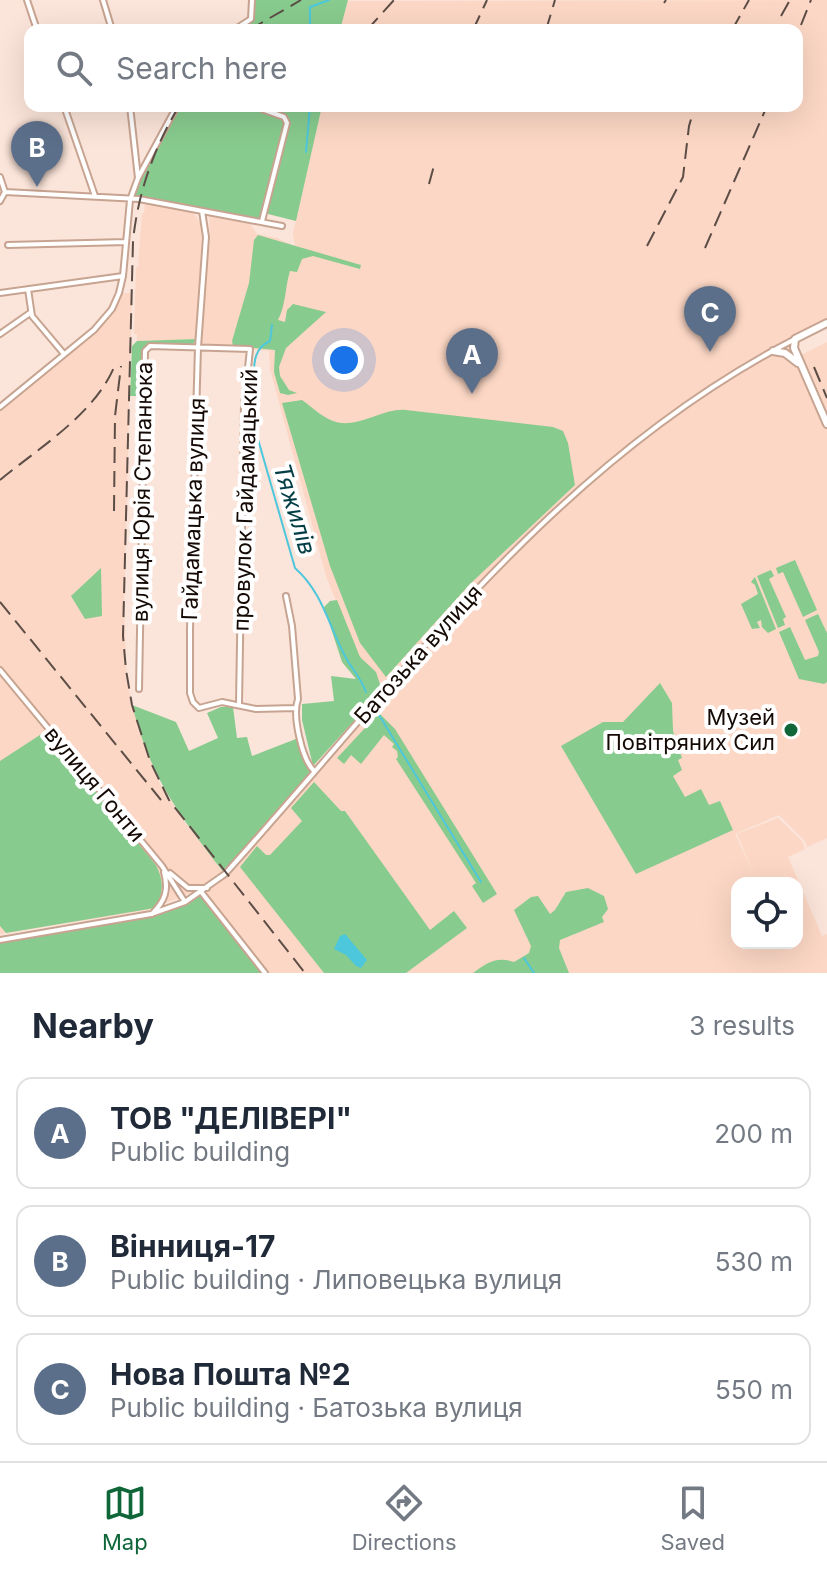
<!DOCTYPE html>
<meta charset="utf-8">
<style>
body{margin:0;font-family:Inter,sans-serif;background:#f2f2f3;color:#1f2937}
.controls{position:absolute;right:24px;bottom:24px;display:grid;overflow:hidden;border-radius:16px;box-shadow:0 8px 32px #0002}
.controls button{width:72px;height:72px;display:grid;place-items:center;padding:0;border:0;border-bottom:2px solid #e0e1e3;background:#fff;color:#1f2937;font:40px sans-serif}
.you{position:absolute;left:344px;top:360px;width:28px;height:28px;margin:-20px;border:6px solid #fff;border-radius:50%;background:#1a73e8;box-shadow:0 0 0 12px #1a73e833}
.badge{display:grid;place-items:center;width:52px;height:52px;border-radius:50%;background:#0e6639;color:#fff;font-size:26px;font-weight:700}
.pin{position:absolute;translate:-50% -66px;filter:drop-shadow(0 2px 4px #0008)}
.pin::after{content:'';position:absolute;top:42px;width:28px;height:24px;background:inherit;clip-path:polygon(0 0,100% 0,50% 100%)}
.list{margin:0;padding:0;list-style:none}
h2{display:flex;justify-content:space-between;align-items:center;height:104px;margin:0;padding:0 32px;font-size:34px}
h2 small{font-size:26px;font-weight:400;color:#747a83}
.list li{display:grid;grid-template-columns:52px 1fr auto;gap:24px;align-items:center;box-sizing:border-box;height:112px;margin:0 16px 16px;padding:0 16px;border:2px solid #e0e1e3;border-radius:16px}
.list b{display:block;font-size:30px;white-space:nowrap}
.list p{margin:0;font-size:26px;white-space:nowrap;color:#747a83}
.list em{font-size:26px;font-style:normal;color:#747a83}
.icon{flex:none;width:44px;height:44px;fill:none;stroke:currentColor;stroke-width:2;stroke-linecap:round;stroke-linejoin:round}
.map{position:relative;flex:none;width:827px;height:973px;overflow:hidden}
.search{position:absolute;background:#fff;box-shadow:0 8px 32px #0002;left:24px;right:24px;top:24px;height:88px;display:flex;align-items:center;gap:20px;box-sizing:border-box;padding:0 28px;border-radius:16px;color:#747a83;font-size:30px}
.sheet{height:488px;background:#fff}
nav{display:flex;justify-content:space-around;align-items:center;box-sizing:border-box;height:112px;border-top:2px solid #e0e1e3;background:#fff;font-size:22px;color:#747a83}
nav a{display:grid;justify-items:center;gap:4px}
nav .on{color:#0e6639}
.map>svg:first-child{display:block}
.built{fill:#fcd7c5;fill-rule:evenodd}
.green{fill:#88cb8e}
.water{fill:#4dc7dc}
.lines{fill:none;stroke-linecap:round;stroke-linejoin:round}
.stream{stroke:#4dc7dc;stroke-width:2}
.minor-casing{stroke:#c7a491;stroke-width:8}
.major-casing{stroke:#c7a491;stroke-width:10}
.minor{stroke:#fff;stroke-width:4}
.major{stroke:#fff;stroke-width:6}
.rail{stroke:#5c4d46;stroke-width:2;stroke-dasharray:16 8;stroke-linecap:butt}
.poi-dot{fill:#0e6639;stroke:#fff;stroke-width:3}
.labels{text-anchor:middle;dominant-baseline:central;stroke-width:8;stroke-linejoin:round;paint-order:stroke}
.street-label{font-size:22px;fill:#140904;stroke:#fff}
.poi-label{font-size:22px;fill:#140904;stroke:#fff;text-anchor:end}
.water-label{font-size:24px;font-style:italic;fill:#023d46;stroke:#fff}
</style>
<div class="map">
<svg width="827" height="973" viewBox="0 0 827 973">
<rect width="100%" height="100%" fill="#fbe4d9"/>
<path class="built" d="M827 0V323L789 342 827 429V838L807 847 804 840 779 815 735 834 755 877 737 834 778 818 802 841 805 849 788 857 822 936 827 934V973H269L202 889 147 910 0 934V407L90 333 105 318 119 293H132L124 610 127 681 138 728 159 782 182 819 226 873 385 689 358 656 326 576 270 369 269 351 200 344 210 238 209 216 250 224 257 234 277 238 295 246 293 233 322 106H797V30H340L346 1ZM737 883H797V943H737Z
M145 204 193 212 202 226 197 339 137 341V334H134L136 267H138L142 213H144Z
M827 342V414L801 355Z"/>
<path class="green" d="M252 0H348L340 30H234L251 19Z
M177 106H322L296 221 264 213 257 220 130 200 138 178Z
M258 235 361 265 360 269 313 256 302 259 297 272 290 271C285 287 286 305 278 320L285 322 287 310 293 304 326 312 286 348 279 367 280 376 289 390 297 393 288 395 280 393 274 372 275 350 233 346 232 341 249 283 254 240Z
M197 339 192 345H150L144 350 143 396H130L132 346 137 341Z
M302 400C312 407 322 417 333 421 358 430 381 408 406 410L553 427 563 431 568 443 575 485 470 584 386 677 360 643 330 566 282 403Z
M795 560 817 610 803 617 783 572 778 574 776 568Z
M101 568 102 616 85 619 71 596Z
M771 570 774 576 769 579 786 617 783 619 785 625 778 628 757 576Z
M755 577 776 629 768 633 762 627 761 620 757 622 760 628 752 629 741 604 758 594 755 585 751 582Z
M337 600 360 657 376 672 382 690 313 766 302 720V704L334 701 331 676 356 679 342 662 324 607 330 601Z
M818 614 827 633V682L824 684 799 679 779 632 790 627 805 660 818 656 819 652 805 620Z
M660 683 672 703 673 731 682 758 678 760 682 770 673 776 685 797 701 789 709 805 720 801 733 830 636 874 561 746 603 722H623Z
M132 705 176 722 189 751 218 738 207 713 221 707H233L237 738 247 737 252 756 301 737 306 763 314 771 225 874C179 815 151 779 132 705Z
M379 713 395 729 497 894 483 903 472 886 476 883 396 759 398 757 397 751 392 747 394 744 384 735 361 764 351 755 344 764 337 758Z
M46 731 156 865C164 881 164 893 155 908L6 933 0 926V761Z
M314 782 341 811H345L430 930 454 911 467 928 406 973H324L240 867 257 846 266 855H270L302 821 291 808Z
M588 888 604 896 608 909 602 917 604 922 560 940 559 948 569 973H473C487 963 496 956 514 962L529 953 531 946 514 910 531 897 538 896 550 914 555 910 566 892Z
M202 892 265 973H0V940L151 914Z"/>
<path class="water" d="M345 934 367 960 361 968 356 966 346 955 334 949 340 936Z"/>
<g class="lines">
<path class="stream" d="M310 30V7L329 0
M306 152 310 106
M272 325 270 341C250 350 255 370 253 388 253 395 250 401 249 408L295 568C322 592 328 623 344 654 351 669 359 674 366 692
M379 715 481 882
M524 958 534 973"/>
<defs>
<path id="minor" d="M27 0 37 30
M103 0 112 30
M234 30 251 19 252 0
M64 106 95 196
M130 106 138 178
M259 108 284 117 287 123 262 221
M0 177 5 192
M5 192 139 199 282 226
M0 201 5 192
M202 211 206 237 198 347 190 629V693L193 702 199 708 222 702 256 709 295 708
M8 245 126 242
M28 289 32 316 64 354
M0 293 123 276
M0 334 30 313
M0 407 94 330 112 309 119 293 123 276 130 200 138 178 177 106
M286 596 292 626 298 699C292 716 302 759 314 771
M0 670 162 866 185 902
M139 689 145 351 150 346 250 349 244 406 239 704
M170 873 188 888H207
M202 893 265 973
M152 914C165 901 169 890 164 872
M0 940 151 914 185 902 225 874C401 679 556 462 795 339"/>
<path id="major" d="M827 323 795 339 794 348 827 424
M773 351 785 353 798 363"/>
</defs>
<use href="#minor" class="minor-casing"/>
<use href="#major" class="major-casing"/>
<use href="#minor" class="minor"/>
<use href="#major" class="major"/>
<path class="rail" d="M664 3 666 0
M781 16 790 0
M801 25 811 0
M249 30 301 0
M367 30 394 0
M473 30 487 0
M546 30 555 0
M732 30 749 0
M179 106C154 148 138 192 133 241L123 636 126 670 132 705 150 761 169 800 305 973
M525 107V106
M429 184 435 162
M647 246 683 177 689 126 695 106
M705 248 767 106
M814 367 827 398
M0 480C40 447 95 414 115 365
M114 511 115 416 121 366
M0 602 161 800"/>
</g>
<circle class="poi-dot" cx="791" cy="730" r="8"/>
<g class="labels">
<g class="street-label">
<text transform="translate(142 492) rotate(-89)">вулиця Юрія Степанюка</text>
<text transform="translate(245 500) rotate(-88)">провулок Гайдамацький</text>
<text transform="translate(193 509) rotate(-88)">Гайдамацька вулиця</text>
<text transform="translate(418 654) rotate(-48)">Батозька вулиця</text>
<text transform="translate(95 784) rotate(50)">вулиця Гонти</text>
</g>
<g class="poi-label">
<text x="775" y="717">Музей<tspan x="775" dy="25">Повітряних Сил</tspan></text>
</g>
<g class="water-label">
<text transform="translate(295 509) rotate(73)">Тяжилів</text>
</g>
</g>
</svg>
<div class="controls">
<button><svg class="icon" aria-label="locate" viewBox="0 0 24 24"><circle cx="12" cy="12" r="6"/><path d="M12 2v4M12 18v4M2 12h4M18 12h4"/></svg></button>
</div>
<div class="you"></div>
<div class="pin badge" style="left:472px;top:394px;background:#5c6f8a">A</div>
<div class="pin badge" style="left:37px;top:187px;background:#5c6f8a">B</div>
<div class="pin badge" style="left:710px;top:352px;background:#5c6f8a">C</div>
<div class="search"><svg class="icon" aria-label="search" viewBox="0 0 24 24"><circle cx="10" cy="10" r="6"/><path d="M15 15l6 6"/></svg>Search here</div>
</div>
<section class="sheet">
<h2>Nearby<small>3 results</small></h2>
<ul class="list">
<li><span class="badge" style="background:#5c6f8a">A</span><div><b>ТОВ &quot;ДЕЛІВЕРІ&quot;</b><p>Public building</p></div><em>200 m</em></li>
<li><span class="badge" style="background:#5c6f8a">B</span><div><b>Вінниця-17</b><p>Public building · Липовецька вулиця</p></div><em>530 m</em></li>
<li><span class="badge" style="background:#5c6f8a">C</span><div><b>Нова Пошта №2</b><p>Public building · Батозька вулиця</p></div><em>550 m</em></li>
</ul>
</section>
<nav>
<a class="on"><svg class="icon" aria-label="map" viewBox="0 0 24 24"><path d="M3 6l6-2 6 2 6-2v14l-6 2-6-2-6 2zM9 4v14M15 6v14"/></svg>Map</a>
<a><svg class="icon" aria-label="directions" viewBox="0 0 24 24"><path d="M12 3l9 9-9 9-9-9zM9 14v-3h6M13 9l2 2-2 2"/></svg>Directions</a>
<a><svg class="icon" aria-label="saved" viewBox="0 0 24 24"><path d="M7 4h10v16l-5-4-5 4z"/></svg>Saved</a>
</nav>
